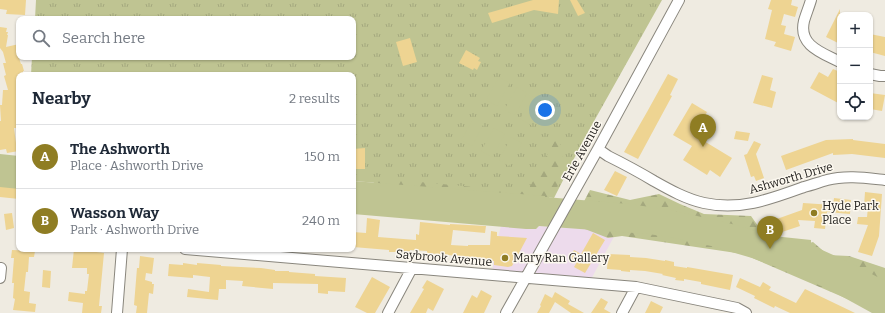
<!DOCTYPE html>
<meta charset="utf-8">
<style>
body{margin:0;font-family:Bitter,serif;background:#f6f6f7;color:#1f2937}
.controls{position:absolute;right:12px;top:12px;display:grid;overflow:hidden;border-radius:8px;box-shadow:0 1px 3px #0004}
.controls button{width:36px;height:36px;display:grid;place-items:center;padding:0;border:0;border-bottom:1px solid #e0e1e3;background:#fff;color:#1f2937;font:20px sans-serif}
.you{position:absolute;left:545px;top:110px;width:14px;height:14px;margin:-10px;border:3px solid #fff;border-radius:50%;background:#1a73e8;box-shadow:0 0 0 6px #1a73e833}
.badge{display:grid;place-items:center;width:26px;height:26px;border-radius:50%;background:#8f7d23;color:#fff;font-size:13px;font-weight:700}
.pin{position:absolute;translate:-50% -33px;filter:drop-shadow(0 1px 2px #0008)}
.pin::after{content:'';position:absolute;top:21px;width:14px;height:12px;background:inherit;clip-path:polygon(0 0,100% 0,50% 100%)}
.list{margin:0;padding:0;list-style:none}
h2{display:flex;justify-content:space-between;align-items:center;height:52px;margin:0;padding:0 16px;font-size:17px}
h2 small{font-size:13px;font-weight:400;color:#747a83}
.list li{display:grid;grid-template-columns:26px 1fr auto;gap:12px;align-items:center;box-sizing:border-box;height:64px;padding:0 16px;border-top:1px solid #e0e1e3}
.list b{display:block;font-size:15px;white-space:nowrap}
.list p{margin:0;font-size:13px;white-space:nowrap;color:#747a83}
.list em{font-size:13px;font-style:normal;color:#747a83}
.icon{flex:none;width:22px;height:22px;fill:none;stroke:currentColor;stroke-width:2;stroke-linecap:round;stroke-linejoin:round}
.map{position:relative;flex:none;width:885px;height:313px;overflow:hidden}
.search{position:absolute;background:#fff;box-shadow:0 1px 3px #0004;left:16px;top:16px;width:340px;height:44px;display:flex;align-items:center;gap:10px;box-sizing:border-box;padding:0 14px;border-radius:8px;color:#747a83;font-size:15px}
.panel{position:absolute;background:#fff;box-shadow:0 1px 3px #0004;left:16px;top:72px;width:340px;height:180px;border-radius:8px}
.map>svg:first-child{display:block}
.commercial{fill:#eddbec}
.grass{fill:url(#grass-tufts)}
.forest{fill:url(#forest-firs)}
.green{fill:#bfc492}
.building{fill:#eed492}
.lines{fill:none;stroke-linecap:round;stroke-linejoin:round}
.minor-casing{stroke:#89867d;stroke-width:12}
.minor{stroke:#fff;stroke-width:10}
.poi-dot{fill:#8f7d23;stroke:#fcf8ef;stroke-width:1.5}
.labels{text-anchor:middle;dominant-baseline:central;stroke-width:3;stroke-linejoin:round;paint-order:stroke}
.street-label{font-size:12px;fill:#252320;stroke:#fcf8ef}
.poi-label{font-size:12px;fill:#252320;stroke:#fcf8ef;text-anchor:start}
</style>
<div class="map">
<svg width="885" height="313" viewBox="0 0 885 313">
<defs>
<pattern id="grass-tufts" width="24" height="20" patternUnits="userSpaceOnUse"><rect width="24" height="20" fill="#bfc492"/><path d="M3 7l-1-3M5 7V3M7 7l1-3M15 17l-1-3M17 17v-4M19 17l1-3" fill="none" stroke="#a4a87e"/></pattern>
<pattern id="forest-firs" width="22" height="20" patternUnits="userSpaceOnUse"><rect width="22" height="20" fill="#bfc492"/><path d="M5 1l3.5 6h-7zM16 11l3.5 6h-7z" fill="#a4a87e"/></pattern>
</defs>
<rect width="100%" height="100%" fill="#efebe1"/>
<path class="commercial" d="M501 226 536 229 539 226 617 231 589 283 492 274 495 249Z"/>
<path class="grass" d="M36 0H662L584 139 554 198 544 197V196L353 181V75H31L32 57H353V19H35Z"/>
<path class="forest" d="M558 135 566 174 546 202 368 189 378 178 527 192Z
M590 190 630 200 659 194 680 204 704 214 751 216 763 233 802 245 813 242 828 255 849 256 885 268V313L866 307 743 254 622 236 608 238 572 224Z"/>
<path class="green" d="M499 77 510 83 497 106 486 100Z
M517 87 527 93 515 115 504 110Z
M533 96 544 102 531 125 520 119Z
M474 118 484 123 472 146 461 140Z
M494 128 505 134 492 157 481 151Z
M511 137 522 143 509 166 499 160Z
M0 154 19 156V190L0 188Z
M353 181 545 196V197L629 204 671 210 732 224 773 236 811 240V245L851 263 885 281V313H872L832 291 792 273 752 258 711 246 669 237 648 234 539 226 536 229H526L353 214Z"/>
<path class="building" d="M0 0H26L25 15 6 14 7 10 0 9Z
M533 0H559L558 14 534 10 492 23 488 13Z
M570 0H577L585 13 578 16Z
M771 0H792L791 5 798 7 795 17 784 14 781 25 786 26 784 34 795 37 791 51 774 46 776 42 765 39 772 10 768 9Z
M840 9V44L826 37Z
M0 27 7 28 6 32H8L7 35H8L6 47 19 44V58L21 64H22L24 71H23V75H19V111H16L18 128H14L16 143 18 142 19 151 7 153 6 149 0 150V121H1L0 105H2L3 90H8L4 76 6 75 3 63H6L3 52 0 48Z
M870 34 885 37V56L870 52Z
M410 38 417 62 403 66 396 42Z
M466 50 480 58 478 61 481 62 477 70 474 68 473 70 459 63Z
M833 69 840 72V104L810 88 819 72 828 77Z
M668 74 678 79 670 95 672 96 638 159 624 152 647 112Z
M762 75 773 78 770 90 776 92 772 108 753 103Z
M870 93 885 95 882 111 870 109Z
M692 103 707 112 694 135 732 158 720 177 710 170 707 175 683 160 692 146 673 135Z
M736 131 750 133 748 141 734 139Z
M853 139V140L885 144V158L852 154 833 155V153L786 170 781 156 826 140Z
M754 141 761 144 756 154 764 178 756 181 754 176 751 177 744 155 747 154Z
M365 148V169H353V149Z
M615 171 627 177 617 196 604 190Z
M0 187 19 189V199L0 197Z
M865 192 882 194 879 236 872 256 858 252 868 225 857 224 858 217H867L868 207 864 206Z
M834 198 851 200 850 214 827 212 825 229 814 228 815 221 798 220 800 226 779 233 774 220 802 210 803 203 833 205Z
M12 213 14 228 6 230 4 214Z
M367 218 380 220 378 237 416 240V234L419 235 420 222 450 225V224L486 226 485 233 453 230 451 245 468 246V245H490L491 231 497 232V236L527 238 512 266 508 267 494 265V261L482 260 483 258H467L468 257 427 253V251L410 250V252L396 251V252H389V250L353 247V232L366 233Z
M593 233 605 240 585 273 574 267 577 262 569 258 574 250 581 254Z
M74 249 104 253 99 306H102L101 313H82L83 303 68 301 69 292 85 294V291H87L89 274H87V268H72Z
M12 250 35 251 34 257H29L28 272H26L24 291 30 292 29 303 36 304 35 312 13 310 15 299 13 298 14 283H12L14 258H11Z
M608 254 630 255V257L646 258 665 261V260L674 262V266L687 268V267L733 275 730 290 701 284V282L684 279V281L675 280 676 278 662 275 663 274 645 271 630 270V272L621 271V270L607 269Z
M140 256 154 258 152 274 146 273 145 280 152 282V284H154L153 294 149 293 147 313H136L137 306 134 305 137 268H139Z
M183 263 197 265V263L221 265V266L261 268 275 270V271H289V272L315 274V276L346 278 345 292 328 291V294L318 293V284L273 283V289L242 286 243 281 226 280V289H219L218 300 187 297 188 289 209 292 210 277 193 275V278L168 276 169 264 183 265Z
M43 270 51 271 50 288 42 287Z
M372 277 390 287 375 313H367L355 307Z
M740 278 760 287 763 282 771 287 769 290 796 303 805 289 855 313H790L775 306 774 308 754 298 755 296 736 287Z
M427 280 444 289 433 311 428 308 426 313H410L424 289 422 288Z
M481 290 492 296 484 313H463L472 295 477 298Z
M555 292 570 301 568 304 584 313H571L555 302 549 313H537L541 306 540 305 545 294 552 298Z
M601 298 608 302 604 309 611 313H591Z
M651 301 663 307 660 313H645Z"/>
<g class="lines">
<defs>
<path id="minor" d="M811 0C809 7 806 14 804 21 798 46 823 53 840 62
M870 74 880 76H885
M598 149 608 156C624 164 639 172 654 181 670 190 686 199 704 203 740 211 771 199 804 187 812 185 820 182 827 180 846 175 866 178 885 180
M185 249 636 287 737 308 746 313
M0 278 1 268
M117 313 122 249
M388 313 412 268
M506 313 598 149 679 0
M622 313 636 287"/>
</defs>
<use href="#minor" class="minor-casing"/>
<use href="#minor" class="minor"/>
</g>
<g class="poi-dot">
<circle cx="814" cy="213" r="4"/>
<circle cx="505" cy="258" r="4"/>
</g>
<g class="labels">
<g class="street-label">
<text transform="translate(582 151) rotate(-61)">Erie Avenue</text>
<text transform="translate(791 178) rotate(-16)">Ashworth Drive</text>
<text transform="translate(444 258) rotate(5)">Saybrook Avenue</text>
</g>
<g class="poi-label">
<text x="822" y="206">Hyde Park<tspan x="822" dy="14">Place</tspan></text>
<text x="513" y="258">Mary Ran Gallery</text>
</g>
</g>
</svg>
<div class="controls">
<button>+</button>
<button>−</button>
<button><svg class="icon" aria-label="locate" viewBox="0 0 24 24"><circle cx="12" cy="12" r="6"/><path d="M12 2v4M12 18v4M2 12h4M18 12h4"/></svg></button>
</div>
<div class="you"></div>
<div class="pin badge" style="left:703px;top:147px">A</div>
<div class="pin badge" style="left:770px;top:249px">B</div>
<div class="search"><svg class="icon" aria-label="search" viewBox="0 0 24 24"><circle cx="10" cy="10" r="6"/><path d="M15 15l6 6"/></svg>Search here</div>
<section class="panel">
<h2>Nearby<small>2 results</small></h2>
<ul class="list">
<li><span class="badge">A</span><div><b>The Ashworth</b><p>Place · Ashworth Drive</p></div><em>150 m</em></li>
<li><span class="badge">B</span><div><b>Wasson Way</b><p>Park · Ashworth Drive</p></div><em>240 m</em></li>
</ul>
</section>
</div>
